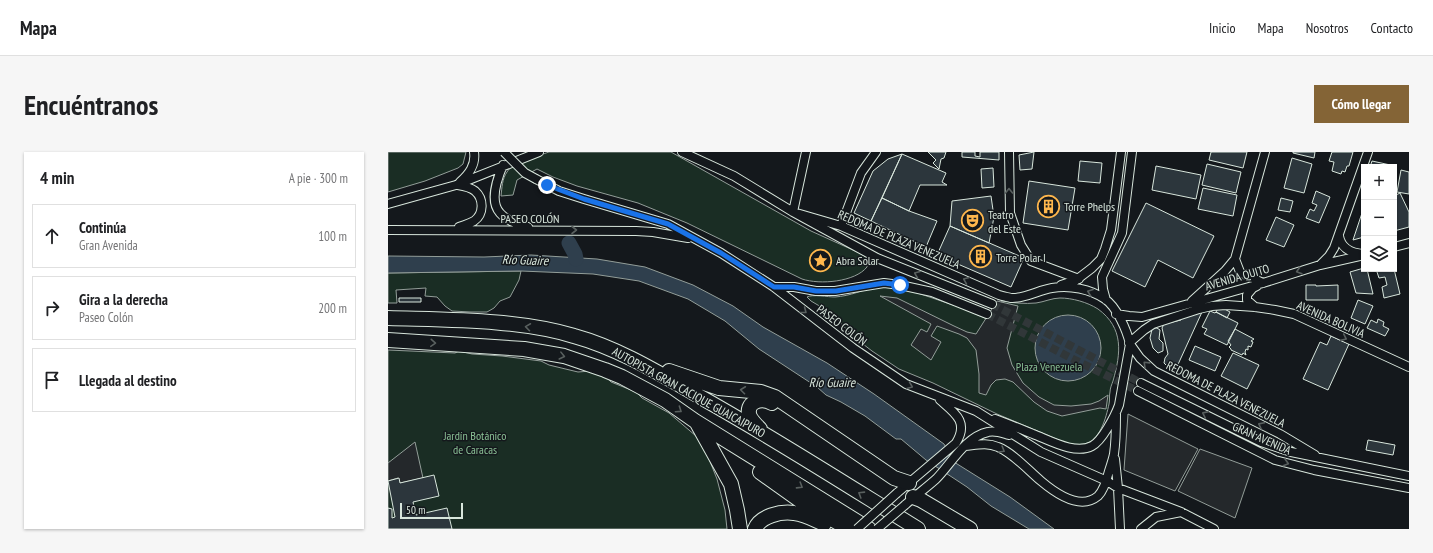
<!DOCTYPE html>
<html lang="es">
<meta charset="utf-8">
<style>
body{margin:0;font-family:"PT Sans Narrow",sans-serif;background:#f6f6f6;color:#202124}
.controls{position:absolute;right:12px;top:12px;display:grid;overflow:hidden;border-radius:0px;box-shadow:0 1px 3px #0004}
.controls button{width:36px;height:36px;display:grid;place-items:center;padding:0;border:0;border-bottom:1px solid #e0e0e0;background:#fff;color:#202124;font:20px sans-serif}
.scale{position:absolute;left:12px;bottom:10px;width:63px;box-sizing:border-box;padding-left:4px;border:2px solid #d8e6dc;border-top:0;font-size:11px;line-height:14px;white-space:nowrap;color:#d8e6dc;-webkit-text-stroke:3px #14181c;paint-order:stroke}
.stop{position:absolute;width:12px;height:12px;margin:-9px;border:3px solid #1a73e8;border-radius:50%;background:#fff}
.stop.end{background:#1a73e8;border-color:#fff;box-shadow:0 1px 4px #0008}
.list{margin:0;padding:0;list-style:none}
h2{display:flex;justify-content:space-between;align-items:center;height:52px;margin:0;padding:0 16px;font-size:17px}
h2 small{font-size:13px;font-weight:400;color:#757577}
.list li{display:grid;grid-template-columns:26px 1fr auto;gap:12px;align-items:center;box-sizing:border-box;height:64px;margin:0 8px 8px;padding:0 8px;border:1px solid #e0e0e0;border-radius:0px}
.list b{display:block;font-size:15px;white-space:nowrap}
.list p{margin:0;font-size:13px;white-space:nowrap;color:#757577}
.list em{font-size:13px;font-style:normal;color:#757577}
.icon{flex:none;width:22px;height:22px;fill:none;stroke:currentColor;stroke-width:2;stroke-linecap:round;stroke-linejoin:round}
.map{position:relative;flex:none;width:1021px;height:377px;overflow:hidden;border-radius:0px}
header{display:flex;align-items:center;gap:24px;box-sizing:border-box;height:56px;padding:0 20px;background:#fff;border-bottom:1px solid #e0e0e0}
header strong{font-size:19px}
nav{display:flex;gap:22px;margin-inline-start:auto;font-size:14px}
.intro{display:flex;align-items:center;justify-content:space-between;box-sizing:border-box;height:96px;padding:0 24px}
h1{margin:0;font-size:28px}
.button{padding:10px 18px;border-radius:0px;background:#846436;color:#fff;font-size:14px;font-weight:700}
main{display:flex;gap:24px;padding:0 24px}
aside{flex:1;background:#fff;border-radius:0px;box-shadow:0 1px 3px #0004}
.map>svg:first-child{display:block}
.green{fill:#1a2d24;stroke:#939e99}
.parking{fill:#24282b;stroke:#939e99}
.water{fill:#2f3f4d;stroke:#939e99}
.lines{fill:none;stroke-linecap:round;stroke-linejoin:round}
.river{stroke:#2f3f4d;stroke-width:15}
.building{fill:#2c363c;stroke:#d8e6dc}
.street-tunnel{stroke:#313739;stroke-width:8;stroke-dasharray:8 4;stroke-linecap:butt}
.street-casing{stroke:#d8e6dc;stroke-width:10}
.highway-casing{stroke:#d8e6dc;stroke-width:16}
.street{stroke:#14181c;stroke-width:8}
.highway{stroke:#14181c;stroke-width:14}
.street-bridge-casing{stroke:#d8e6dc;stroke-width:10;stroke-linecap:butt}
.street-bridge{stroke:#14181c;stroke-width:8}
.oneway{stroke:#59605f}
.route{stroke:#1a73e8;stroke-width:5}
.labels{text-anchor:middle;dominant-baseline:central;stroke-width:3;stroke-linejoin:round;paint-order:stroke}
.poi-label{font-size:12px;fill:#d8e6dc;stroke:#14181c;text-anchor:start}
.street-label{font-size:12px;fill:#d8e6dc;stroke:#14181c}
.park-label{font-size:12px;fill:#8ac095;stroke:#14181c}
.water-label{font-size:13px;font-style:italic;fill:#d8e6dc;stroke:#14181c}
</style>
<header>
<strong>Mapa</strong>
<nav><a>Inicio</a><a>Mapa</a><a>Nosotros</a><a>Contacto</a></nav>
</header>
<div class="intro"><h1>Encuéntranos</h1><a class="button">Cómo llegar</a></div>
<main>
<aside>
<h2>4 min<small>A pie · 300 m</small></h2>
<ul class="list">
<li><svg class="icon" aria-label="ahead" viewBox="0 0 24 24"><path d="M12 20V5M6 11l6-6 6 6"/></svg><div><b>Continúa</b><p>Gran Avenida</p></div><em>100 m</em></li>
<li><svg class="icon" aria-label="right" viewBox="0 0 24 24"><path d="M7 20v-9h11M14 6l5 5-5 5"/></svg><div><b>Gira a la derecha</b><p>Paseo Colón</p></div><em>200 m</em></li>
<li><svg class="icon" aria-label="arrive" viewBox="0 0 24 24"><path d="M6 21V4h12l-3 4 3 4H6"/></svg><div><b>Llegada al destino</b></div></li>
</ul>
</aside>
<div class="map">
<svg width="1021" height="377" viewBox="0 0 1021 377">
<rect width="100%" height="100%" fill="#14181c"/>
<path class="green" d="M0 0H78L75 12 70 16 37 29 0 40Z
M161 0H283L423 79 476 103 479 108V115C467 130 432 133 414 127L299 71 250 51 189 34 165 25 149 17 129 28 125 43 113 44C114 36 114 27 119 20 125 10 150 4 161 0Z
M133 119 131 128 122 145 112 149 106 156 99 160H83L64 159 57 154 49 145 37 144 38 136 8 138 9 151H0V121Z
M490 133 512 135 571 155 604 169 614 149C625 151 637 152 648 151 656 150 664 146 672 146 684 146 699 150 710 157 736 176 733 201 725 229 724 232 722 236 722 240 721 244 722 248 721 252 718 266 712 289 696 292 690 293 684 292 678 291L609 262 545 231 511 217 484 199 466 185 459 178 445 162 423 149 419 145C424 142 440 145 447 145 462 144 476 138 490 133Z
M0 198 67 201 71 199 84 202 114 204 153 209 161 213 190 220 203 219 216 223 223 230 248 240 254 246 281 261 308 284 321 307 329 327 337 358 339 377H0Z"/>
<path class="parking" d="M492 144 509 146 566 174 579 180 588 182 609 149 630 154 619 196 624 213 635 231 651 245 666 253 683 254 703 252 711 249 720 243 718 257 712 256 674 264 659 259 646 250 625 230 617 227 608 228 603 233 598 243 591 241V222L588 198 579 186 571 182 549 174 543 184 553 190 543 208 523 193 533 177 539 180 543 172Z
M740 262 810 297 787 339 736 318Z
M27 290 35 326 12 331 10 326 0 329V311Z
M812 297 864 316 847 366 790 339Z"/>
<path class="water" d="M143 103 209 107 257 115 305 133 345 154 375 175 439 211 486 242 556 292 566 310 622 345 666 377H641L603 354 579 335 538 308 513 287H508L477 264 453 250 438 243 429 235 371 197 337 169 300 147 251 129 205 122 133 119 0 121V104L96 105Z
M647 196a33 33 0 1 1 66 0a33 33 0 1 1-66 0Z"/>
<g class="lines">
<path class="river" d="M181 91 187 102 188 107"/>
</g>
<path class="building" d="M540 0H558L556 6 553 7 551 17 545 11 548 8Z
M574 0H587V4L592 5V0H611V8L574 5Z
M646 0 644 17 632 18 631 3Z
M823 0H859L855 16 821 8Z
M905 0H927L926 6 905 1Z
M944 0H965L961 14H959L957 20 954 19 953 22 944 19 946 10 941 9Z
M514 2 558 21 554 30 559 33H532L521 59 494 46Z
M514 2 483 69 466 61 485 19 500 7Z
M904 6 924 12 916 41 896 36Z
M692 9 714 11 712 31 690 29Z
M984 9 1007 14 1006 17V15H982Z
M819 12 853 20 848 41 814 33Z
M768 14 813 23 808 47 764 38Z
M605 16 606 35 594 36 593 17Z
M1013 18 1021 20V42L1009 40Z
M641 29 687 36 680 78 635 71Z
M815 36 849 43 845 64 810 57Z
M928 39 942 45 931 71 918 66 922 57 926 59 929 53 924 51Z
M1012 41 1021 60V75L1006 79V44Z
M603 44 606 65 601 91 562 74 564 49Z
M494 46 521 59 549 69 538 95 483 69Z
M893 46 905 49 902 60 890 58Z
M758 51 826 84 805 126 770 108 757 135 724 119Z
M976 57V85L965 88 975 58Z
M888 65 906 73 896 95 878 88Z
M562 74 636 106 623 135 549 103Z
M976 116 979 117 985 142 968 141 962 120Z
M988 117H1006L1012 142 996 146 994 135 999 133 997 125 991 126Z
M918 133H928V134L950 133V148H918Z
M11 146H33V150H11Z
M970 148 985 154 977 172 963 166Z
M831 154 842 160 839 166 828 160Z
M822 159 827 161 828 160 850 171 839 193 816 182 819 177 814 175Z
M814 160 787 219 780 215 776 211 777 206 780 202 774 176 776 172 793 168V165Z
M990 167 996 170 995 174 1001 177 997 184 979 176 983 168 989 171Z
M766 176H769L772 178 771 187 775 191V199L770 201 765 196 762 186 764 177Z
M847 177 866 187 863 189 865 190 863 195 860 194V198L858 197 857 200 858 203 855 201 854 203 843 198V197L841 195 843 193 840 189Z
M943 184 961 192 940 238 915 227 932 190 939 193Z
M807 194 833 205 827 219 801 208Z
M845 201 871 213 859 237 833 224Z
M980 288 1007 293 1005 303 978 298Z
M46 323 51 344 25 350 28 363 59 356 64 377H0V356L4 357V366L7 365 0 329 11 326 12 331Z"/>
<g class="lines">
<path class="street-tunnel" d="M604 152 753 231
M599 162 681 205 750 239"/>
<defs>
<path id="street" d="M294 0 346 24 405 60 489 106 604 152
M621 0 622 61 633 93 643 109 691 127 673 133
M115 13C109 27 101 49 112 61 119 69 130 72 140 75
M148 27 171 39 196 47 280 72 333 101 386 135 465 196 518 232 588 259 653 300 719 329 730 336 793 360 826 377
M72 30C81 22 88 13 86 0
M69 33C75 34 82 35 87 39 96 47 96 62 86 69 81 72 76 73 71 75
M0 52 68 33 151 0
M405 60 453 74 611 143C614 144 619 145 623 146 636 147 651 138 664 136 682 133 702 137 717 147 729 155 739 179 742 192L731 253C727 264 714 289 704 294 687 303 661 288 645 282 633 277 620 272 607 267
M405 60 418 0
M453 74 473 21 488 0
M0 78 248 79 265 80 300 86
M951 84C953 96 963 101 975 102
M1006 95 1021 91
M847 107 852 120 875 131
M933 112 941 104 946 96 980 0
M687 129 704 116 713 107 717 97 723 78 733 0
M386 135H406L428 139H447L496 131 512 133 544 140 599 162
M718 148 715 137 714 125 734 81 744 0
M804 149 837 119 847 107 877 0
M867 155 859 148V143L865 136 869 134
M728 162 741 164 754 165 875 131 932 113 976 103
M741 191 756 178 765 172 811 157 824 154 838 153 867 155 887 158 906 162 1021 215
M742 192 752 206 766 219 892 282 927 303
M753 231 873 290 903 300 1021 324
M750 239 887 308 926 318 1021 336
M577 294C588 293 599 290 610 295 625 301 640 318 653 329 666 340 692 359 710 344 716 338 719 327 721 319 723 313 725 307 726 302 728 289 728 275 728 262
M727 307 730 336 732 377
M509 341 568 291C581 270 567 261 552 248
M517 353C527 344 538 336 548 327 563 312 577 285 600 280 607 278 614 281 621 283
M753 377 768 365 793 360"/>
<path id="highway" d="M0 166C59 168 130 167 186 184 233 197 274 223 316 247 389 288 459 333 530 377
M0 188 136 197 176 204 217 218 234 225 277 248 307 269 481 377
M281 219 331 236 373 240 387 245 506 326 521 331
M309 271 343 332 349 358 352 377
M372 277C369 274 364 269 362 265 356 250 373 245 384 251
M372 320 417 352 461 377
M525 345 533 348 582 377
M367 377C372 364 393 359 406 361 417 362 427 368 436 372"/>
</defs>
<use href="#street" class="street-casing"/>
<use href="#highway" class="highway-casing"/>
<use href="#street" class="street"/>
<use href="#highway" class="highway"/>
<defs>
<path id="street-bridge" d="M116 0 137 21 148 27
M469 377 509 341
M489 377 517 353"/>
</defs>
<use href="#street-bridge" class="street-bridge-casing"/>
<use href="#street-bridge" class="street-bridge"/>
</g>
<defs><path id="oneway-chevron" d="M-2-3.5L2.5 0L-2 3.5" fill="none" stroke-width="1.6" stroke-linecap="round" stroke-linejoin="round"/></defs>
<g class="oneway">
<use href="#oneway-chevron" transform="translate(621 39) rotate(-91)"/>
<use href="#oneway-chevron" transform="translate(186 78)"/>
<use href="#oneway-chevron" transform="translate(911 119) rotate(163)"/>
<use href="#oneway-chevron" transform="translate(529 122) rotate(-158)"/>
<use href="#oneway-chevron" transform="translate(578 128) rotate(-157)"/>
<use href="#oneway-chevron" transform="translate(702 140) rotate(-160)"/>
<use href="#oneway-chevron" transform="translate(416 159) rotate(38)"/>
<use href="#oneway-chevron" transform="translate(140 175) rotate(-172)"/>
<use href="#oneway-chevron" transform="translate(956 186) rotate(25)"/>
<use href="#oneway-chevron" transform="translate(45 191) rotate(4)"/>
<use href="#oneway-chevron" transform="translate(174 204) rotate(14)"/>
<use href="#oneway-chevron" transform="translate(758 212) rotate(-136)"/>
<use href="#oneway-chevron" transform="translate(522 234) rotate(22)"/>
<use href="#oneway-chevron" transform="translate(355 238) rotate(-173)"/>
<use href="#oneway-chevron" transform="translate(291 258) rotate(34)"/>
<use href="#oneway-chevron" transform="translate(817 262) rotate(-154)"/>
<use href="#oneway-chevron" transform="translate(873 273) rotate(-153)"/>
<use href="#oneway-chevron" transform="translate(614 298) rotate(31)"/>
<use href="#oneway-chevron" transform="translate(898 311) rotate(16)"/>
<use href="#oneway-chevron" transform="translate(412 334) rotate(32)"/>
<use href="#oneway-chevron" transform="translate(473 342) rotate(-148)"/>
</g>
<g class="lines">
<path class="route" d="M159 33 196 47 280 72 333 101 386 135H406L428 139H448L496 131 512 133"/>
</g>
<defs>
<symbol id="building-ring" viewBox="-11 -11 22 22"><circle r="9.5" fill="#14181c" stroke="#ffb74d" stroke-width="1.5"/><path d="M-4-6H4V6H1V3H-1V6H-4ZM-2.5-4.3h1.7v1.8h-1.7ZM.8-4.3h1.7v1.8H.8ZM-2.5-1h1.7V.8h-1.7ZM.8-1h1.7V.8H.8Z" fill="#ffb74d"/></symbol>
<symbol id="theatre-ring" viewBox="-11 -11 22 22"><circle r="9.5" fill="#14181c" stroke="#ffb74d" stroke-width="1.5"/><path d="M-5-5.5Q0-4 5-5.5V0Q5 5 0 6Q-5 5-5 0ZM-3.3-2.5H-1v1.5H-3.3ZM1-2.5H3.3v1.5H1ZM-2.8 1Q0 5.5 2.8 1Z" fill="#ffb74d"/></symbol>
<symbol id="sight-ring" viewBox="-11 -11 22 22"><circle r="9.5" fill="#14181c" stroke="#ffb74d" stroke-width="1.5"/><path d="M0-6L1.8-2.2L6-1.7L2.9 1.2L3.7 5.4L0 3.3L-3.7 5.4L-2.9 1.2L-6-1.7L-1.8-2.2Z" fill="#ffb74d"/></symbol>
</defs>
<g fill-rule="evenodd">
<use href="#building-ring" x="648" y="42" width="25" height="25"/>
<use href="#theatre-ring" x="572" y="56" width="25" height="25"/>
<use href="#building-ring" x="580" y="92" width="25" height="25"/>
<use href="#sight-ring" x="420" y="96" width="25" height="25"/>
</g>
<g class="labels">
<g class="poi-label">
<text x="676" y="54">Torre Phelps</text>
<text x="600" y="62">Teatro<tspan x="600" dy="14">del Este</tspan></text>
<text x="608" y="105">Torre Polar I</text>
<text x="448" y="108">Abra Solar</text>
</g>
<g class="street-label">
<text x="142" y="66">PASEO COLÓN</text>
<text transform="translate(511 87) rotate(23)">REDOMA DE PLAZA VENEZUELA</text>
<text transform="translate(849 125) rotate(-16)">AVENIDA QUITO</text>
<text transform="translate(943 167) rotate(24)">AVENIDA BOLIVIA</text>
<text transform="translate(454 173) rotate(37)">PASEO COLÓN</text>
<text transform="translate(301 240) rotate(29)">AUTOPISTA GRAN CACIQUE GUAICAIPURO</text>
<text transform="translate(838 242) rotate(27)">REDOMA DE PLAZA VENEZUELA</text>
<text transform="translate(874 286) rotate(24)">GRAN AVENIDA</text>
</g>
<g class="park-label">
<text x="661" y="214">Plaza Venezuela</text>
<text x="87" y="283">Jardín Botánico<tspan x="87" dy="14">de Caracas</tspan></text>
</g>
<g class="water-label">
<text transform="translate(137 108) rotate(2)">Río Guaire</text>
<text x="444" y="230">Río Guaire</text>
</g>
</g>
</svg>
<div class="controls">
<button>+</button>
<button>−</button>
<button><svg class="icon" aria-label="layers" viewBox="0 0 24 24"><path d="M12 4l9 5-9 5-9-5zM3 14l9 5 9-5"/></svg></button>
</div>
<div class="scale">50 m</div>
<div class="stop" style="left:512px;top:133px"></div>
<div class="stop end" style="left:159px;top:33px"></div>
</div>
</main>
